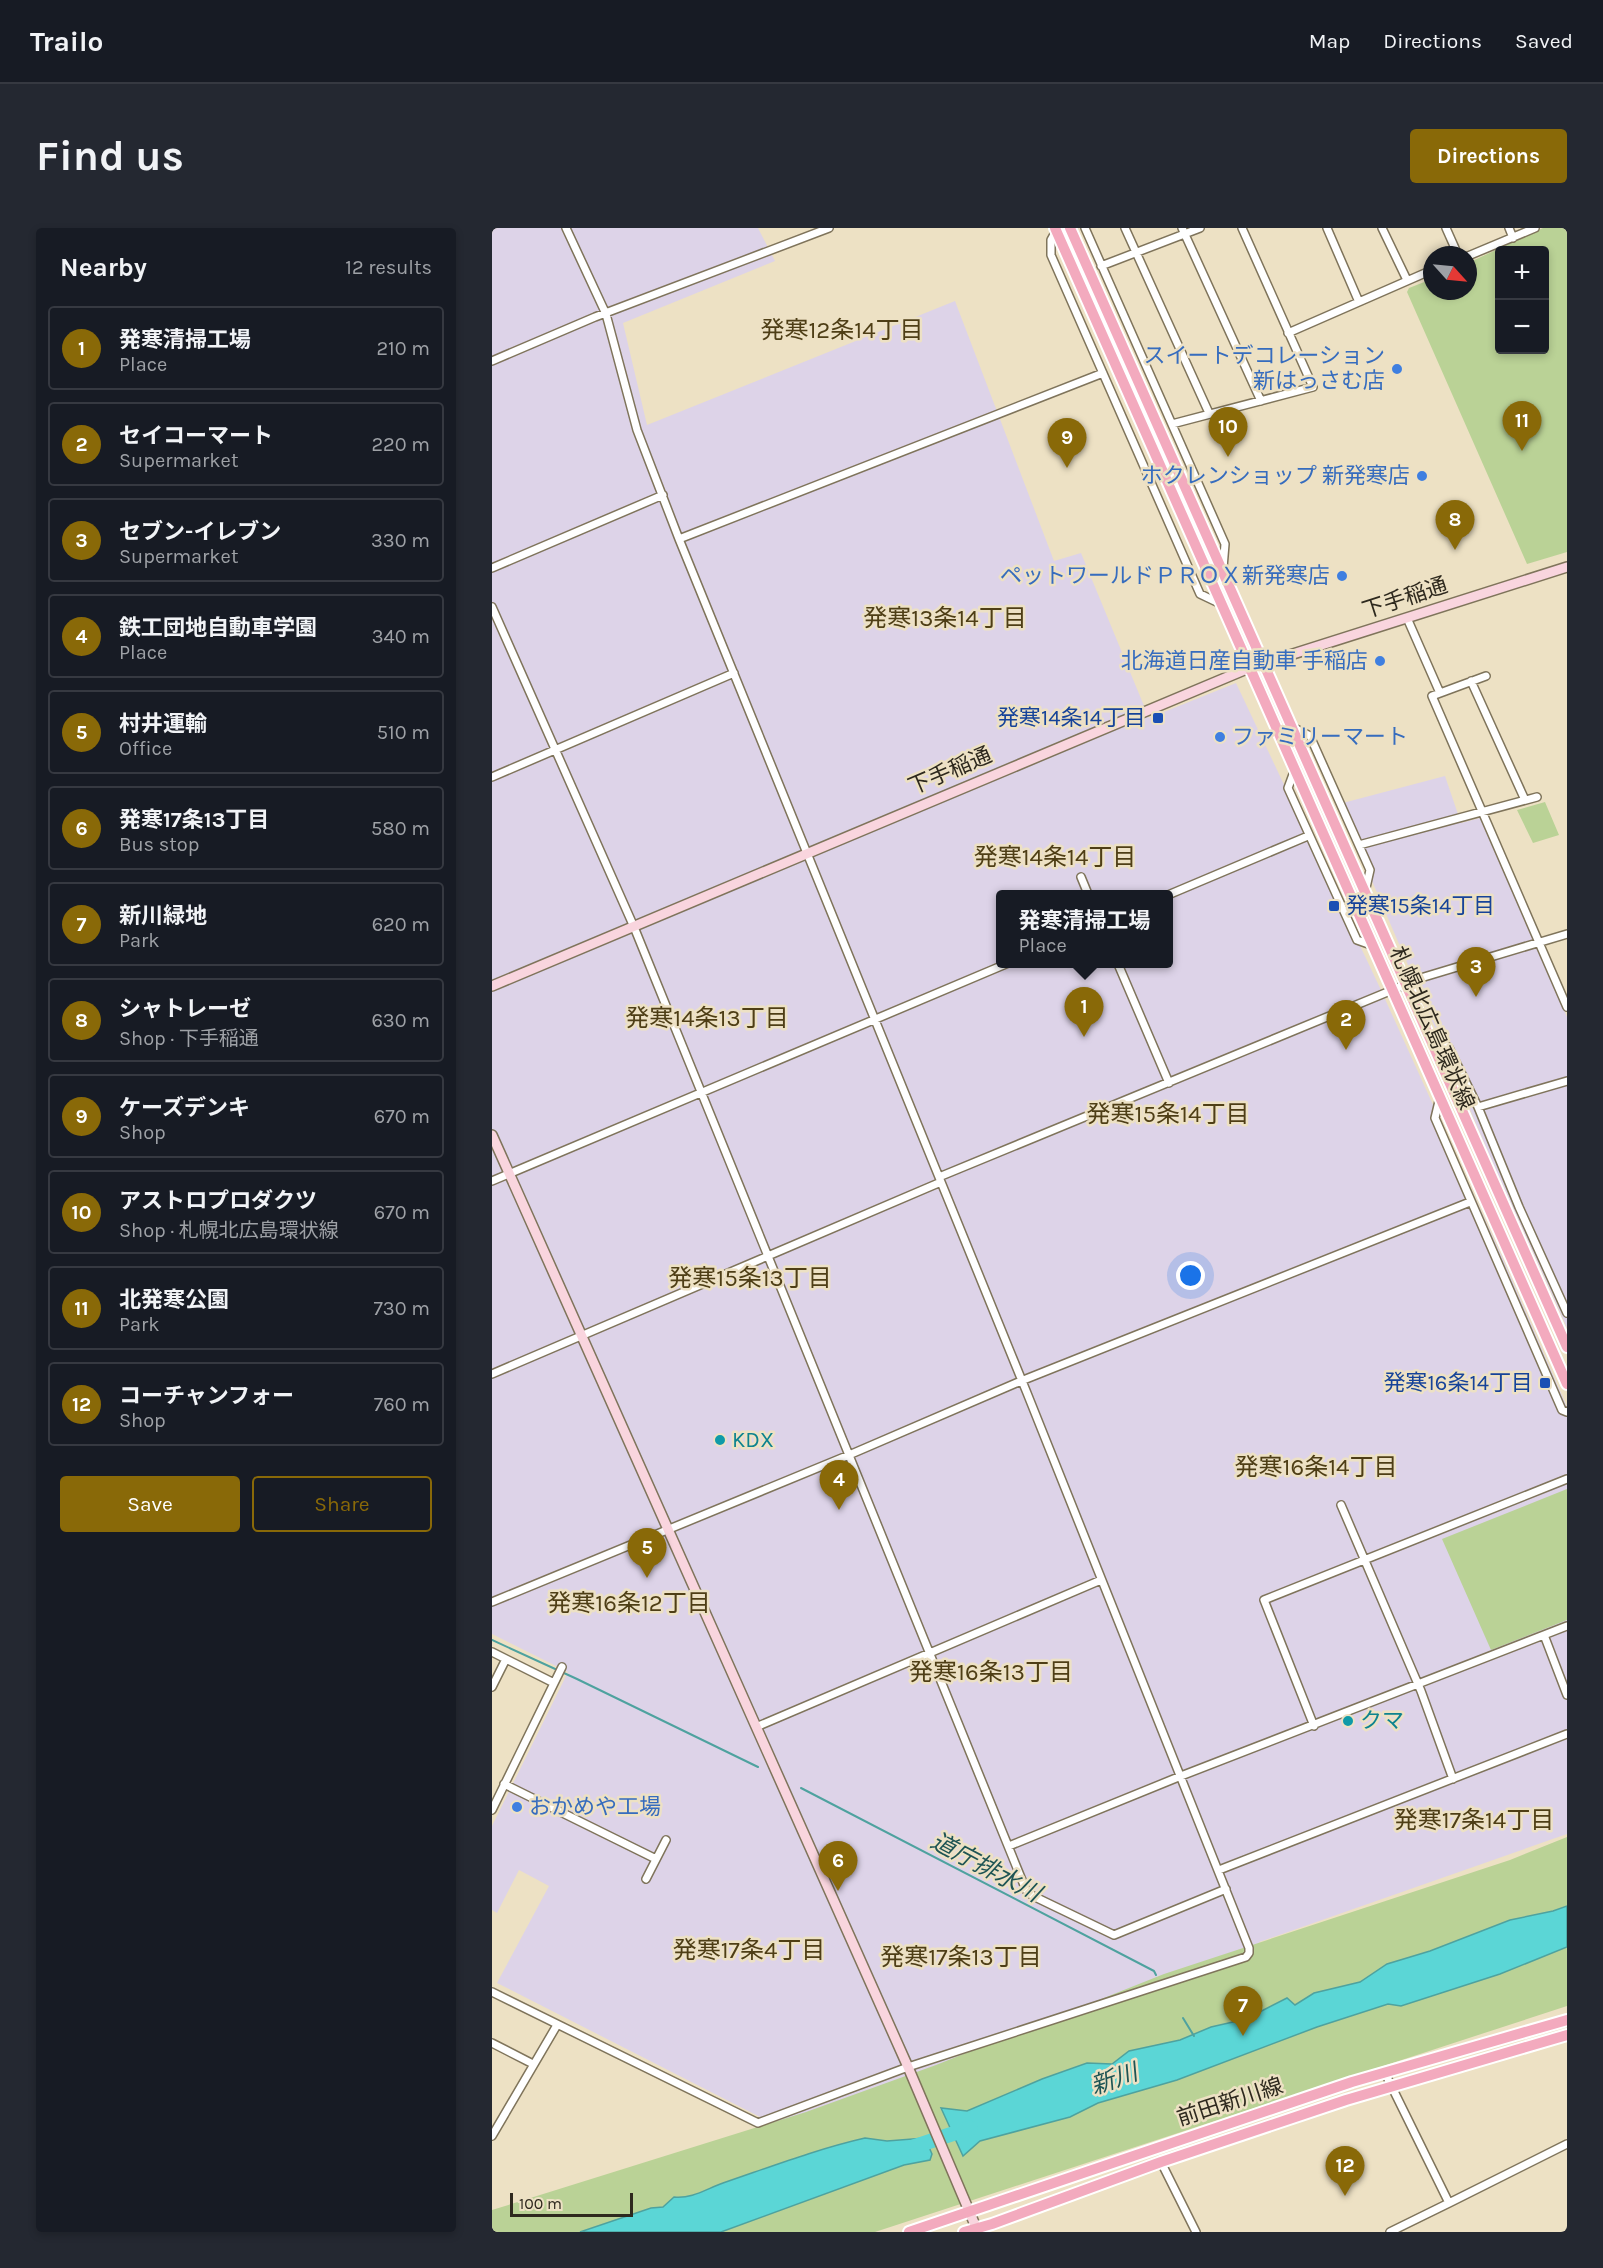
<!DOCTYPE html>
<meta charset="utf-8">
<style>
body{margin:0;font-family:Karla,"Noto Sans JP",sans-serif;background:#242831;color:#f1f3f6}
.controls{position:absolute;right:18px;top:18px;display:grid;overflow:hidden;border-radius:6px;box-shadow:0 3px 9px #0003}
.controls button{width:54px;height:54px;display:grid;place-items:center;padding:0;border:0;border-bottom:2px solid #363941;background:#171b24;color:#f1f3f6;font:30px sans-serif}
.compass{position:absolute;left:931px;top:18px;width:54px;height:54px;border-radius:50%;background:#171b24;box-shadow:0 3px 9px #0003;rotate:117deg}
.scale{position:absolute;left:18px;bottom:15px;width:123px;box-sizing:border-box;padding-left:6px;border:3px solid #2e291e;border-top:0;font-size:16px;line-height:21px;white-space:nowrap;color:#2e291e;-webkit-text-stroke:4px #ede1c4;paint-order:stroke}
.you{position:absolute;left:699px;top:1048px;width:21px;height:21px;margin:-15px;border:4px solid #fff;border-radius:50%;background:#1a73e8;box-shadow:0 0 0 9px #1a73e833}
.badge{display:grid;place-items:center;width:39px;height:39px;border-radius:50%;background:#896908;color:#fff;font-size:20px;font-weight:700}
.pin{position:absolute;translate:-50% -50px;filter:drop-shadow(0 2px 3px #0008)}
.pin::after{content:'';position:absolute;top:32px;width:21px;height:18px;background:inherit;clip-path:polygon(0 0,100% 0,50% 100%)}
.popup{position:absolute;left:504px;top:662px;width:177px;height:78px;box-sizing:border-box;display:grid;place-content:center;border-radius:6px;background:#171b24;filter:drop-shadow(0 2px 4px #0005);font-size:20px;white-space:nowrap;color:#9ea1a6}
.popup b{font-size:22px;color:#f1f3f6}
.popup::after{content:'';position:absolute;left:50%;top:100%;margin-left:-12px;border:12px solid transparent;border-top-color:#171b24}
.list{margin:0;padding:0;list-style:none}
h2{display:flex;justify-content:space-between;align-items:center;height:78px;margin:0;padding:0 24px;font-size:26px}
h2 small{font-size:20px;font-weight:400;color:#9ea1a6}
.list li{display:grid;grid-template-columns:39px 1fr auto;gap:18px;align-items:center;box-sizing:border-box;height:84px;margin:0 12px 12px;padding:0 12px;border:2px solid #363941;border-radius:6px}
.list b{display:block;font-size:22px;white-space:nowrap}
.list p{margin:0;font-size:20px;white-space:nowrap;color:#9ea1a6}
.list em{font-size:20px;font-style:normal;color:#9ea1a6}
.actions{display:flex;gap:12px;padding:18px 24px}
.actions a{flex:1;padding:14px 0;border:2px solid #896908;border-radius:6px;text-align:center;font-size:21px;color:#896908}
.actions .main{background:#896908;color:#fff}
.map{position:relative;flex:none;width:1075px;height:2004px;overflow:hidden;border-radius:6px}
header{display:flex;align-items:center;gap:36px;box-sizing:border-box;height:84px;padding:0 30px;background:#171b24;border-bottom:2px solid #363941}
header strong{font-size:28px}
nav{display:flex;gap:33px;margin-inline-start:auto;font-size:21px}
.intro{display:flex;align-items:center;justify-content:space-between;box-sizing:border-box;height:144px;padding:0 36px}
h1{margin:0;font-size:42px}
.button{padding:15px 27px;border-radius:6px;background:#896908;color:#fff;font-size:21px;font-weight:700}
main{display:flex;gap:36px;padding:0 36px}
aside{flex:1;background:#171b24;border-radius:6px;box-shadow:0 3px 9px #0003}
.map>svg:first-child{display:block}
.industrial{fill:#ddd3e8;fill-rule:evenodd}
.green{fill:#bad296;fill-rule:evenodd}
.water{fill:#5bd6d6;stroke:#4ea29f;stroke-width:1.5}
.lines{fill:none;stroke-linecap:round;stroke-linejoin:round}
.stream{stroke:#4ea29f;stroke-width:2}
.river{stroke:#5bd6d6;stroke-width:15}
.street-casing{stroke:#7f745b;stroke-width:10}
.secondary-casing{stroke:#7f745b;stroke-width:12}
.primary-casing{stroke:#fff;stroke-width:14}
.street{stroke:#fff;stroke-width:7}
.secondary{stroke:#f9d5de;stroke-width:9}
.primary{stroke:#f3aabe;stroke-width:10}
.shop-dot{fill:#3f7fe0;stroke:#ede1c4;stroke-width:2}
.transit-dot{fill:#1a4fb4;stroke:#ede1c4;stroke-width:2}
.culture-dot{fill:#0f9aa8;stroke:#ede1c4;stroke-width:2}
.labels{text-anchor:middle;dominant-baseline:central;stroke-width:5;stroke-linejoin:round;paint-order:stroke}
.shop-label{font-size:22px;fill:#366cbe;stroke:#ede1c4;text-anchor:end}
.street-label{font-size:22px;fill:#2e291e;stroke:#ede1c4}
.transit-label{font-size:22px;fill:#164399;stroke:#ede1c4;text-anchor:end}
.culture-label{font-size:22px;fill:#0d838f;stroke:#ede1c4;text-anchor:start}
.neighbourhood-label{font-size:24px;fill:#4e3e16;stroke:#ede1c4}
.water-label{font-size:24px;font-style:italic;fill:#1e5454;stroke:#ede1c4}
</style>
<header>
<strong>Trailo</strong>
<nav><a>Map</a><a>Directions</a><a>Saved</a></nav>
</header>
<div class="intro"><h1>Find us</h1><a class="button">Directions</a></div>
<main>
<aside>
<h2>Nearby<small>12 results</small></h2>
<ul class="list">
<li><span class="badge">1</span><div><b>発寒清掃工場</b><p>Place</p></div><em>210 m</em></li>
<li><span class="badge">2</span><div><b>セイコーマート</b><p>Supermarket</p></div><em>220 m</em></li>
<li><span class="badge">3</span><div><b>セブン-イレブン</b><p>Supermarket</p></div><em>330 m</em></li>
<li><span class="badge">4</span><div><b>鉄工団地自動車学園</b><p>Place</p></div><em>340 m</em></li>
<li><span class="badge">5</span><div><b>村井運輸</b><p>Office</p></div><em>510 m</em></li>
<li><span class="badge">6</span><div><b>発寒17条13丁目</b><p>Bus stop</p></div><em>580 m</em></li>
<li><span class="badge">7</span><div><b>新川緑地</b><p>Park</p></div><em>620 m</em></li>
<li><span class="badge">8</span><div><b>シャトレーゼ</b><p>Shop · 下手稲通</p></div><em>630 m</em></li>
<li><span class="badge">9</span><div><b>ケーズデンキ</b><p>Shop</p></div><em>670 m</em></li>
<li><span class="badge">10</span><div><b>アストロプロダクツ</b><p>Shop · 札幌北広島環状線</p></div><em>670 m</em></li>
<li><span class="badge">11</span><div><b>北発寒公園</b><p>Park</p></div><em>730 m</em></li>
<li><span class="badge">12</span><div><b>コーチャンフォー</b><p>Shop</p></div><em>760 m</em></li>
</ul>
<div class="actions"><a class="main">Save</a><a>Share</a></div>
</aside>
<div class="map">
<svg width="1075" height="2004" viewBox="0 0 1075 2004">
<rect width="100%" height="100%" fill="#ede1c4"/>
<path class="industrial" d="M0 0H266L283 33 131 95 155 197 463 73 562 333 589 325 657 490 744 455 888 760 1011 1031 1075 1179V1606L767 1714 774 1732 282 1896 5 1755 57 1658 27 1642 5 1685 0 1682V1598L76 1444 0 1406ZM508 666H676V736H508Z
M953 548 969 595 988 590 1075 789V1100L1003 940 847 576Z"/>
<path class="green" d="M1051 0H1075V324L1035 336 915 64 917 60 940 51V63H976V35ZM1008 22H1052V122H1008Z
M1053 574 1067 607 1041 615 1025 582Z
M1075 1261V1392L999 1422 950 1311Z
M1075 1609V1778L383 2004H0V1982L314 1884 444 1837 672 1746 1018 1632Z"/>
<path class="water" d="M1075 1678V1719L1008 1746 909 1778 896 1776 825 1799 685 1852 606 1875 578 1889 488 1913 471 1928 449 1880 475 1883 550 1851 595 1835 620 1836 637 1823 688 1812 719 1799 754 1791 795 1770 803 1777 822 1765 868 1754 895 1736 938 1723 1018 1692 1061 1683Z
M373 1910 395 1913 433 1910 440 1926 438 1932 412 1937 229 2004H88L159 1980 171 1979 182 1969C200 1971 214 1961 231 1955 278 1939 325 1921 373 1910Z"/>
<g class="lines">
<path class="stream" d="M0 1412 85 1451 266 1539
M309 1560 662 1743 664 1747
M691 1790 702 1808"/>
<path class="river" d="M415 1921 478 1900"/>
<defs>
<path id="street" d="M593 0 733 316 731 340
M633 0 717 185
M690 0 769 173
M835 0 867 74
M890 0 915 52
M954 0 966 27
M1017 0 1021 10
M564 3 559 12V27L708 366 729 376
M976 28 1043 0
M609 38 708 0
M796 105 940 42
M0 133 103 89 337 0
M680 196 821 159 750 0
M187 311 611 145
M0 340 171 267
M0 379 142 699 534 1662 541 1668 622 1707 734 1661
M915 390 948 465
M994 448 940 468 1075 779
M979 453 1033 572
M800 499 818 508 878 642 873 664
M803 541 796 560 865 712 882 718
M0 549 242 445
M867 617 1045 569
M589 649 596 666
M676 667 816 608
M626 736 677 855
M936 806 948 811 957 820 986 879 1027 979 1075 1085
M948 869 943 890 1070 1182 1075 1184
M986 879 1075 853
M447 949 932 749 1075 706
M0 953 514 736
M0 1146 449 954
M849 1277 929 1463 961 1551
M0 1374 357 1227 529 1153 978 974
M1052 1407 1075 1467
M0 1424 62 1455
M0 1459 14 1431
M822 1498 772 1372 1075 1251
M264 1499 609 1352
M12 1556 164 1631
M0 1582 70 1439
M517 1618 689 1548 1075 1398
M727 1642 1075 1506
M154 1651 174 1612
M0 1764 266 1895 416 1839 754 1729 757 1725V1720L535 1165 187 311 145 202 114 86 74 0
M0 1815 41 1836
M893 1845 957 1975 1075 1916
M0 1908 65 1797
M669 1934 704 2004
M898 2004 957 1975"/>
<path id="secondary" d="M0 758 757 440 1075 339
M0 907 416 1839 486 2004"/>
<path id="primary" d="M563 0 1075 1156
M578 0 1075 1119
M417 2004 860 1854 1075 1792
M472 2004 500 1996 669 1934 854 1872 1075 1807"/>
</defs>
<use href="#street" class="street-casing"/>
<use href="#secondary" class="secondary-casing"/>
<use href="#primary" class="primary-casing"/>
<use href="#street" class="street"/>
<use href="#secondary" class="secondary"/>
<use href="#primary" class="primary"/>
</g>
<g class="shop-dot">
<circle cx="905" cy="141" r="6"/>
<circle cx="930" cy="248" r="6"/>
<circle cx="850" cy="348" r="6"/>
<circle cx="888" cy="433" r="6"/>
<circle cx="728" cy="509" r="6"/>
<circle cx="25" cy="1579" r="6"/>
</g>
<g class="transit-dot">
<rect x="660" y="484" width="12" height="12" rx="3"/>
<rect x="836" y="672" width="12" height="12" rx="3"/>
<rect x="1047" y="1149" width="12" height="12" rx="3"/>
</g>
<g class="culture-dot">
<circle cx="228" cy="1212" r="6"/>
<circle cx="856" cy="1493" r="6"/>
</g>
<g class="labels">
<g class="shop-label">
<text x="893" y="128">スイートデコレーション<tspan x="893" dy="25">新はっさむ店</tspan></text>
<text x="918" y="248">ホクレンショップ 新発寒店</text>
<text x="838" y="348">ペットワールドＰＲＯＸ新発寒店</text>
<text x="876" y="433">北海道日産自動車 手稲店</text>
<text x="740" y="509" text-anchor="start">ファミリーマート</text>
<text x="37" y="1579" text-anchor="start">おかめや工場</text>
</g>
<g class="street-label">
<text transform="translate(913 370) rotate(-18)">下手稲通</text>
<text transform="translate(458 543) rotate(-23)">下手稲通</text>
<text transform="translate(940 800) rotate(66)">札幌北広島環状線</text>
<text transform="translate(738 1874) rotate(-18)">前田新川線</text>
</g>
<g class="transit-label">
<text x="654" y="490">発寒14条14丁目</text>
<text x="854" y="678" text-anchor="start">発寒15条14丁目</text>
<text x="1041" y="1155">発寒16条14丁目</text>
</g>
<g class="culture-label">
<text x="240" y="1212">KDX</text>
<text x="868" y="1493">クマ</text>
</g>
<g class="neighbourhood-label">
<text x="350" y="102">発寒12条14丁目</text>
<text x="453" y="390">発寒13条14丁目</text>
<text x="563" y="629">発寒14条14丁目</text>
<text x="215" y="790">発寒14条13丁目</text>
<text x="676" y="886">発寒15条14丁目</text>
<text x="258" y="1050">発寒15条13丁目</text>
<text x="824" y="1239">発寒16条14丁目</text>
<text x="137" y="1375">発寒16条12丁目</text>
<text x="499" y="1444">発寒16条13丁目</text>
<text x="982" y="1592">発寒17条14丁目</text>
<text x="257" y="1722">発寒17条4丁目</text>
<text x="469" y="1729">発寒17条13丁目</text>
</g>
<g class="water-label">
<text transform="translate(494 1639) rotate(28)">道庁排水川</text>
<text transform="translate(622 1851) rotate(-19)">新川</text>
</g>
</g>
</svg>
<div class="controls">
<button>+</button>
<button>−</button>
</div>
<svg class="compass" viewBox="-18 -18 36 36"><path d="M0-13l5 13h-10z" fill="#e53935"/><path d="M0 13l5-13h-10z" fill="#9ea1a6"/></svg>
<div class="scale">100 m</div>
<div class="you"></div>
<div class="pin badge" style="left:592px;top:809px">1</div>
<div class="popup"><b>発寒清掃工場</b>Place</div>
<div class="pin badge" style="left:854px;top:822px">2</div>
<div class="pin badge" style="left:984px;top:769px">3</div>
<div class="pin badge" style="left:347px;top:1282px">4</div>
<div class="pin badge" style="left:155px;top:1350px">5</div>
<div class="pin badge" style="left:346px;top:1663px">6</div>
<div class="pin badge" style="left:751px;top:1808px">7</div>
<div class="pin badge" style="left:963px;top:322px">8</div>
<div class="pin badge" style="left:575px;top:240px">9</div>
<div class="pin badge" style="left:736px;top:229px">10</div>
<div class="pin badge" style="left:1030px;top:223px">11</div>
<div class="pin badge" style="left:853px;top:1968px">12</div>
</div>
</main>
